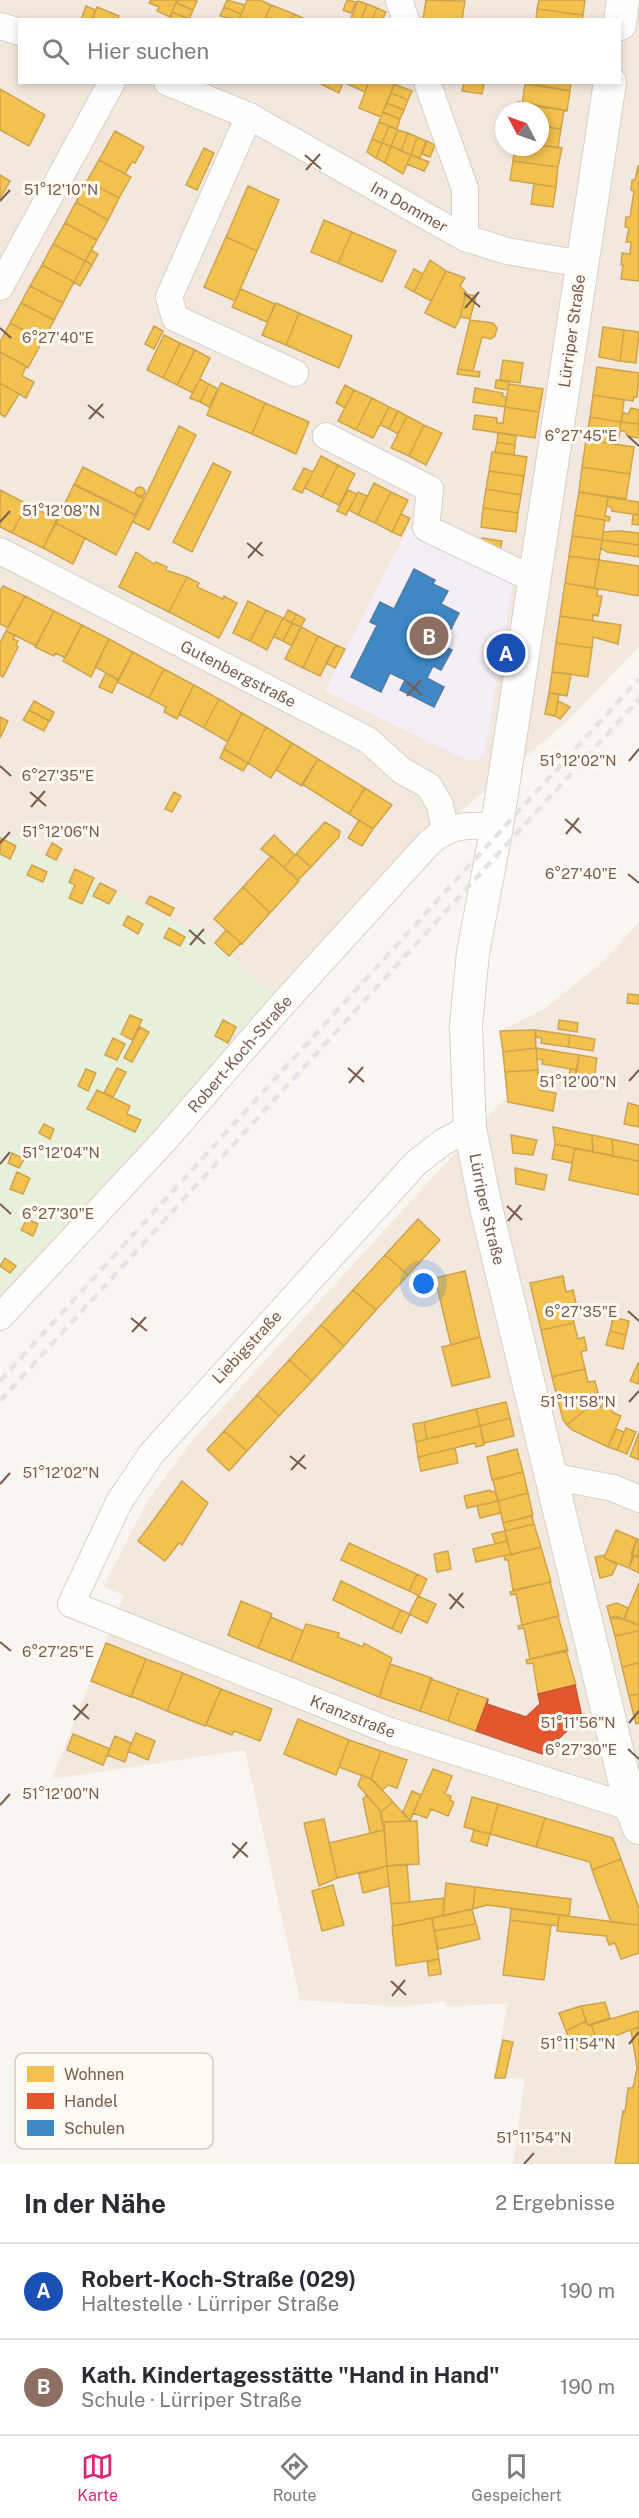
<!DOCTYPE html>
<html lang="de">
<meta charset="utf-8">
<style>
body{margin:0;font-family:"Public Sans",sans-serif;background:#f2f2f3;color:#2b2b33}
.compass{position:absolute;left:495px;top:102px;width:54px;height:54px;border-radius:50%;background:#fff;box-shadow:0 3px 9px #0003;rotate:311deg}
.you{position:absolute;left:424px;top:1284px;width:21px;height:21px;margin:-15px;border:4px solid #fff;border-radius:50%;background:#1a73e8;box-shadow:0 0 0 9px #1a73e833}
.badge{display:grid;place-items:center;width:39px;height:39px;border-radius:50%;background:#db2777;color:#fff;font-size:20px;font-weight:700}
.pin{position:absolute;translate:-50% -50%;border:3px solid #fff;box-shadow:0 2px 6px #0006}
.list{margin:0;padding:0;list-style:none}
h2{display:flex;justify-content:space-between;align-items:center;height:78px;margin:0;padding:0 24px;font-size:26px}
h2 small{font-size:20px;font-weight:400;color:#7c7c81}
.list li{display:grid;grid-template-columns:39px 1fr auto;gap:18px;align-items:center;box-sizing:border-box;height:96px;padding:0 24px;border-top:2px solid #e1e1e2}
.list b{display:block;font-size:22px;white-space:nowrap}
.list p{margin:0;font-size:20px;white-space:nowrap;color:#7c7c81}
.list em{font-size:20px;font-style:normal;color:#7c7c81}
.icon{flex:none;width:33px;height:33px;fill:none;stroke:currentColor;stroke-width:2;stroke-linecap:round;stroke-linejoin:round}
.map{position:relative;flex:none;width:639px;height:2164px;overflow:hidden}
.search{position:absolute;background:#fff;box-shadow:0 3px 9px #0003;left:18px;right:18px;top:18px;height:66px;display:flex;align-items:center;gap:15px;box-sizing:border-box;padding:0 21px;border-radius:0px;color:#7c7c81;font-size:22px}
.sheet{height:270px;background:#fff}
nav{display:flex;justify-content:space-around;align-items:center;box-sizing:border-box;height:84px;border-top:2px solid #e1e1e2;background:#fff;font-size:16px;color:#7c7c81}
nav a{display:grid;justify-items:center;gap:3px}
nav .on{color:#db2777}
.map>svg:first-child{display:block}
.residential{fill:#f2e8de;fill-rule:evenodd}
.education{fill:#f6eef6}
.green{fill:#e7f0db}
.homes{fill:#f2c14e;stroke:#cea34e;stroke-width:1.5}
.shops{fill:#e4572e;stroke:#c45837;stroke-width:1.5}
.schools{fill:#3f88c5;stroke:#517ba1;stroke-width:1.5}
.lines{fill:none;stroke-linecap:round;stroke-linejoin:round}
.minor-casing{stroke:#d7d1cb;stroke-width:28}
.tertiary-casing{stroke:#d7d1cb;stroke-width:34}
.minor{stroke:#fefefd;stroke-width:26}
.tertiary{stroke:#fefefd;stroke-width:32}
.rail{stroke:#e6e3e7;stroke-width:4.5;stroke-dasharray:9 6;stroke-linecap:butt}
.ticks{fill:none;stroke:#7a5c4d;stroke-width:2}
.labels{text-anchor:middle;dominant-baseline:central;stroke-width:6;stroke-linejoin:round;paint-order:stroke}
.street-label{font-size:16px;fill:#7a5c4d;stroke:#fffaf3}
.key{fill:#fffaf3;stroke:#d7cbc1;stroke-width:1.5}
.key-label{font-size:16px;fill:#7a5c4d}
.ticks-label{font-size:15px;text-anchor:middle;fill:#7a5c4d;stroke:#fffaf3;stroke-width:6;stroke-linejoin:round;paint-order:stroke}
</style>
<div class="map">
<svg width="639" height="2164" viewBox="0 0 639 2164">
<rect width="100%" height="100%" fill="#f9f5f0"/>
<path class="residential" d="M0 0H639V647L565 723 433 835 0 1300ZM20 20H620V82H20ZM504 111H540V147H504Z
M639 922V2164H513L525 2078 493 2079 508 2003 447 2007 445 2001 403 2007 300 2000 245 1750 52 1779 124 1595 106 1588 104 1585 147 1502 190 1443 507 1096 500 1031 544 1009 604 961Z"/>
<path class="education" d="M408 528 513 581 485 753 476 761H468L325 691Z"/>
<path class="green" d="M0 833 192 930 195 926 275 998 0 1294Z"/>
<path class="homes" d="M151 0H177L170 17 157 11 159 7 149 3Z
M178 0H195L197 1 193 10 176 3Z
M227 0 245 5 241 14 224 7Z
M247 0H260L271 5 265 20H239Z
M347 0 356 2 351 13 343 10Z
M426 0 465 1 462 20 423 19Z
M539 0H585L583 15 537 9Z
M358 1 367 4 361 20 351 18Z
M176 3 193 10 189 19 172 12Z
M367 4 377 8 372 20H361Z
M271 5 294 14 291 20H265Z
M86 6 95 10 92 20H81Z
M97 7 119 16 117 20H92Z
M224 7 241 14 239 20 220 16Z
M377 8 386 12 382 20H372Z
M537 9 583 15 582 20H536Z
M172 12 189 19V20H170Z
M294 14 307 20H291Z
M317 82H343L339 93Z
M343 82H369L365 92Z
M369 82H395L381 117 359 108Z
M464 82 484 84 482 94 462 91Z
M525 82H571L570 91Z
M394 84 412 91 408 100 391 93Z
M525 84 570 91 567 111 522 104Z
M0 89 45 115 29 146 0 130Z
M391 93 408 100 404 110 387 103Z
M519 102 564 110 561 129 540 126V111H517Z
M387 103 404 110 400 119 383 112Z
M383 112 400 119 397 129 379 122Z
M379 122 389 126 382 143 372 139Z
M389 126 398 130 391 146 382 143Z
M540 126 561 129 558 148 540 145Z
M398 130 408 133 401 151 391 146Z
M115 131 144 147 135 163 132 162 125 174 99 160Z
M408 133 417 137 411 155 401 151Z
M417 137 426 141 420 158 411 155Z
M372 139 382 143 376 158 367 152Z
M427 141 435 145 430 157 422 154Z
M382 143 391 146 385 163 376 158Z
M540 145 562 148 558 167 513 161 515 147Z
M391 146 411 155 403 174 385 163Z
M204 148 214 153 197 190 186 185Z
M411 155 429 162 424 171 407 164Z
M99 160 131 177 119 198 87 181Z
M513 161 558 167 556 187 510 180Z
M638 166H639V281L621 279 623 265H621L622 253 630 254 631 242H626L629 228 625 227 626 217H630L634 191 631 190 632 180H635Z
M0 175 10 181 0 199Z
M87 181 119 198 108 220 76 202Z
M534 184 556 187 553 207 531 204Z
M248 186 279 200 257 251 226 237Z
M76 202 108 220 97 240 65 223Z
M324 220 352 232 338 263 311 252Z
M65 223 97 240 85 261 53 244Z
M352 232 396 251 382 282 338 263Z
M226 237 257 251 235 301 204 287Z
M53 244 85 261 74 282 42 265Z
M91 250 98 254 92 265 85 261Z
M430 260 446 271 431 301 414 292Z
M85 261 92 265 80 286 74 282Z
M42 265 74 282 63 303 30 286Z
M414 269 423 274 414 292 405 287Z
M446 271 465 278 460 286 466 292 460 318 455 328 425 313Z
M30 286 63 303 54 320 21 303Z
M241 289 275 304 267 322 232 307Z
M466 294 476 296 470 319 460 317Z
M21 303 54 320 43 340 10 323Z
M276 303 299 313 286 345 262 335Z
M299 313 352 336 339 368 286 345Z
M470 320 493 323 497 328 495 336 491 339 482 337 473 371 458 369Z
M10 323 43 340 28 368 0 352V342Z
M154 326 163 331 154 349 145 344Z
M603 327 624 330 620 361 599 357Z
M624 330 639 332 636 363 620 361Z
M164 335 180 343 163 378 147 370Z
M180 343 195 350 177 385 163 378Z
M195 350 210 358 193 393 177 385Z
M0 352 26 366 22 376 34 382 26 398 0 383Z
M503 360 523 363 520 383 500 380Z
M597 367 639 373 637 397H634L633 401 593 395Z
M458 369 480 372 479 377 457 374Z
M200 379 209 384 200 402 190 398Z
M496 380 509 382 508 390 495 388Z
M0 383 19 394 5 417 0 414Z
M221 383 265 403 252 434 207 415Z
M209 384 218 389 209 407 200 402Z
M509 384 543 389 539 412 505 407Z
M345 385 354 390 345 408 336 403Z
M475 388 503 393 502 396 507 397 505 407 473 402Z
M354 390 372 398 356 430 338 421Z
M593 395 624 400 621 422 590 417Z
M372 398 389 407 373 438 356 430Z
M265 403 309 422 296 454 252 434Z
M389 407 398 411 389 429 380 425Z
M505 407 539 412 535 438 473 429 475 415 497 418V423H503Z
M631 408 639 410V424L621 422 623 413 628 414Z
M398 411 407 416 398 434 389 429Z
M407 416 424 425 409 456 391 448Z
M590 417 621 422 618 445 586 440Z
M621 422 639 424V438L627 436 625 431H620Z
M424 425 442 433 426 465 409 456Z
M179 426 196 435 149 530 133 522Z
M498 433 516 436 515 445 497 442Z
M586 440 634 447 630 474 582 467Z
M497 442 515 445 514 455 495 452Z
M492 452 527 457 524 476 489 471Z
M321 456 338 465 322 497 305 488Z
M213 463 231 472 192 552 173 542Z
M338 465 355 474 339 505 322 497Z
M83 467 144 498 135 515 74 485Z
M582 467 630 474 626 499 579 492Z
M304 468 313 472 302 493 293 489Z
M489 471 524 476 521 495 486 489Z
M374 483 391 492 375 523 358 515Z
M74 484 136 515 116 555 56 523Z
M135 492a5 5 0 1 1 10 0a5 5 0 1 1-10 0Z
M486 489 521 495 518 513 483 508Z
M0 490 27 504 12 533 0 527Z
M348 490 357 494 346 515 337 511Z
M358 492 367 496 358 515 349 510Z
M391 492 408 500 392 532 375 523Z
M579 492 608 497 605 516 610 517 609 521 575 515Z
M608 497 639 502V515L612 511 611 507 607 506Z
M27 504 57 519 43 548 12 533Z
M483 508 518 513 516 532 481 527Z
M401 514 410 518 401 536 392 532Z
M633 514 639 515V525L632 524Z
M575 515 605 520 602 540 572 536Z
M56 523 85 538 73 564 43 548Z
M620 531 639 533V545L602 540 603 532Z
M572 536 602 540 599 560 569 556Z
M482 538 502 541 500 550 480 548Z
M602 540 639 545V557L607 552 601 548Z
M136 552 154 564 156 562 167 567 165 570 187 577 169 612 119 587Z
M569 556 599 560 594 588 565 583Z
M599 560 639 566V596L594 588Z
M187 577 199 583 197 587 223 599 224 596 237 603 219 638 169 612Z
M565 583 598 589 597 596H602L598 616 593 615V621L560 616Z
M3 586 25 596 8 628 0 624V591Z
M25 596 54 611 36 646 6 631Z
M248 601 266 610 250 641 233 633Z
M266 610 283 618 267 650 250 641Z
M288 610 296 614 292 623 284 619Z
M54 611 82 625 65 658 56 653 54 656 35 647Z
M296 614 305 619 301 627 292 623Z
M560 616 621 625 618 644 593 637 592 648 556 643Z
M283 618 292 623 283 641 274 637Z
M292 623 301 627 292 646 283 641Z
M82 625 109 639 91 677 63 661Z
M301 627 318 636 303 668 285 659Z
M6 631 15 635 13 639 18 641 16 645 18 647 3 677 0 675V643Z
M318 636 336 645 320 676 303 668Z
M109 639 133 652 119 680 95 667Z
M556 643 592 648 588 677 552 672Z
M336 645 345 649 335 668 326 663Z
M133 652 164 669 149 698 117 682Z
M164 669 194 685 177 719 164 712 166 707 149 698Z
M552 672 571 674 567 696 549 693Z
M106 673 118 680 112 693 99 687Z
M194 685 219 699 204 728 179 714Z
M549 693 559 694 555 716 545 714Z
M219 699 242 713 228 742 204 728Z
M34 701 54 712 50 721 29 710Z
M558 701 570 707 560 719 555 716Z
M29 710 49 721 44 731 23 720Z
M242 713 266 727 248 763 224 749Z
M0 717 8 721 0 738Z
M266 727 292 743 271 778 248 763Z
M292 743 318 759 302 786 276 770Z
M224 749 248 763 243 771 220 758Z
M318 759 365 788 349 814 302 784Z
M365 788 392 805 373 829 349 814Z
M174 792 181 796 172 812 165 809Z
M359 820 373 829 362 846 348 838Z
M325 822 340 831 339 837 311 867 296 854Z
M274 835 295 855 284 867 261 849Z
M1 838 16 846 10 859 0 854Z
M52 843 62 849 56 860 46 855Z
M296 854 311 867 298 880 284 867Z
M271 856 299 881 270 913 243 887Z
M32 865 47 872 43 882 27 875Z
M75 869 94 878 82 904 69 898 75 885 69 882Z
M100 883 116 891 109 904 93 896Z
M243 887 270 913 242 944 214 919Z
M150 896 174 908 170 916 146 903Z
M128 916 143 924 138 934 123 925Z
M169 928 185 937 180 946 164 938Z
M226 930 241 943 229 956 215 943Z
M628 994 639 995V1004L627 1003Z
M130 1015 142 1020 132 1040 121 1034Z
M223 1020 236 1027 228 1043 215 1036Z
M559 1020 578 1023 577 1032 558 1029Z
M140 1027 149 1032 132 1062 124 1058Z
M531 1030H535L536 1048 503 1052 500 1031Z
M535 1030 570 1035 568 1047 541 1043 542 1038 536 1037Z
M570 1035 595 1039 593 1051 568 1047Z
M113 1038 125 1044 117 1060 105 1055Z
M536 1048 538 1070 505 1072 503 1052Z
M536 1048 579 1055 577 1070 542 1064 543 1060 537 1059Z
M579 1055 597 1058 593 1086 574 1083Z
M117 1068 126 1072 113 1097 104 1093Z
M86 1069 96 1073 88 1091 78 1086Z
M570 1069 577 1070 574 1083 568 1082Z
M538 1070 539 1090 556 1093 553 1111 508 1102 505 1072Z
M97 1090 130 1106 127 1114 141 1120 135 1132 87 1109Z
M628 1103 639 1106V1127L624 1124Z
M44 1124 54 1129 50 1139 39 1133Z
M553 1127 592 1135 593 1152 555 1144Z
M511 1135 537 1140 533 1155 513 1153Z
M592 1135 612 1139 613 1156 593 1152Z
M612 1139 639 1145V1161L613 1156Z
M555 1144 575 1148 572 1163 552 1159Z
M575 1148 639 1161V1195L569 1180Z
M12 1153 24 1159 19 1168 8 1163Z
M515 1168 547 1175 544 1190 516 1184Z
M17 1172 30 1178 23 1194 10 1189Z
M27 1219 38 1224 33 1236 21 1230Z
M418 1219 440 1240 408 1275 385 1255Z
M385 1255 408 1275 376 1310 353 1290Z
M5 1258 16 1266 10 1273 0 1266Z
M465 1271 480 1337 451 1345 435 1278Z
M563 1276 566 1292 573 1290 576 1303 570 1305 574 1323 541 1330 530 1283Z
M353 1290 376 1310 344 1346 321 1325Z
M613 1317 629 1321 626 1335 610 1331Z
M574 1323 578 1339 584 1337 587 1350 581 1352 585 1369 552 1377 541 1330Z
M321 1325 344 1346 312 1381 289 1360Z
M610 1331 626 1335 623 1349 606 1345Z
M480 1337 490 1377 452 1386 442 1347Z
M289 1360 312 1381 279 1416 257 1395Z
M638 1363 639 1364V1384L630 1381Z
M585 1369 588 1382 595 1381 598 1393 591 1395 596 1401 567 1425 563 1420 552 1377Z
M257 1395 279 1416 247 1451 224 1431Z
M604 1400 615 1405 612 1412 621 1416 608 1447 572 1430 567 1425 596 1401 601 1407Z
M506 1402 510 1418 480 1426 476 1409Z
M476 1409 480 1426 427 1439 424 1422Z
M510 1418 514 1436 484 1443 480 1426Z
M424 1422 427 1439 416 1442 413 1424Z
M480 1426 484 1445 476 1447 475 1443 418 1457 416 1442Z
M626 1428 636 1432 627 1454 617 1450Z
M616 1429 624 1432 617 1450 608 1447Z
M224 1431 247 1451 229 1471 207 1450Z
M639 1433V1460L630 1456Z
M455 1448 458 1463 421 1471 418 1457Z
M517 1449 523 1472 492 1480 487 1457Z
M523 1472 528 1493 498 1501 493 1480Z
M182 1481 208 1503 182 1545 179 1543 165 1561 138 1541Z
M490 1490 491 1492 495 1491 498 1501 467 1508 464 1496Z
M528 1493 533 1515 503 1523 498 1501Z
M498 1501 501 1513 480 1518 477 1506Z
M532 1516 534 1524 505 1531 503 1523Z
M534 1524 541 1547 511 1555 505 1531Z
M616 1530 637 1539 629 1568 604 1558Z
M505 1531 507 1541 495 1544 492 1534Z
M637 1539 639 1540 638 1557 631 1554Z
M507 1541 511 1554 476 1562 473 1549Z
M349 1543 417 1574 409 1591 341 1560Z
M541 1547 551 1582 513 1590 508 1560H505L504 1556Z
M448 1551 451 1569 437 1572 434 1554Z
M605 1555 604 1558 617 1564 612 1575 600 1578 595 1557Z
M639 1555V1573L629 1568 634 1556 638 1557Z
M417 1574 427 1579 419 1596 409 1591Z
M341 1581 401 1610 392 1629 333 1600Z
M550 1582 559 1616 522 1625 516 1594 511 1595 510 1592Z
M639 1583V1622L638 1625 624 1619Z
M418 1596 436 1604 427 1623 409 1614Z
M241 1601 272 1614 258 1648 228 1635Z
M617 1603 628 1608 624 1619 610 1618 607 1606Z
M401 1610 410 1614 401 1633 392 1629Z
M558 1616 568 1651 530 1659 524 1628 519 1629 518 1626Z
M616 1616 638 1625 639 1622V1631L615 1636 610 1618Z
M271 1617 303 1631 291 1661 258 1648Z
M306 1624 339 1633 338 1637 363 1647 364 1643 392 1658 379 1697 291 1661Z
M639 1631V1663L622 1667 615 1636Z
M106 1643 146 1659 131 1697 91 1681Z
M566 1650 576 1685 538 1694 533 1663 527 1664 526 1660Z
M146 1659 183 1673 167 1711 131 1696Z
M639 1663V1694L629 1696 622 1667Z
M390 1664 432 1678 420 1711 379 1697Z
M183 1673 221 1689 205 1726 167 1711Z
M431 1679 459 1689 448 1721 420 1711Z
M221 1689 272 1709 260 1741 234 1731 232 1735 206 1725Z
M459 1689 488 1699 476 1731 448 1721Z
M639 1694V1723L636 1724 629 1696Z
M298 1719 349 1740 336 1775 284 1754Z
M136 1733 155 1741 148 1760 128 1751Z
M73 1734 110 1749 103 1765 67 1750Z
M115 1736 131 1743 125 1762 107 1755Z
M349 1740 381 1751 371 1779 339 1767Z
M381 1751 407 1760 397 1788 388 1785 382 1790 371 1779Z
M433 1769 452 1776 445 1794 451 1796 450 1800 454 1802 448 1816 431 1809 427 1818 413 1813Z
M362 1775 373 1780 393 1802 381 1812 358 1785Z
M412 1791 421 1795 410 1821 403 1812Z
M367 1795 381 1812 384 1830 370 1833 363 1799Z
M472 1797 498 1804 490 1834 464 1827Z
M393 1802 410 1821H411L382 1822 381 1812Z
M498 1804 545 1818 536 1847 490 1834Z
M545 1818 613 1838 621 1859 592 1870 590 1862 536 1847Z
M324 1819 337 1878 319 1886 304 1823Z
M417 1821 419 1864 387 1866 384 1822Z
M384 1830 387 1866 337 1878 329 1843Z
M474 1830 490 1834 487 1846 471 1841Z
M621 1859 639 1908V1925L611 1922 592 1870Z
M407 1864 410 1902 391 1904 387 1866Z
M387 1866 389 1886 363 1893 359 1874Z
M446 1883 475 1887 473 1909 443 1916Z
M333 1885 344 1925 322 1931 312 1891Z
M475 1887 571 1899 569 1916 487 1905 473 1909Z
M444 1898 443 1916 393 1926 391 1904Z
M472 1909 476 1924 434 1931 432 1918Z
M511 1909 559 1915 558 1926 510 1920Z
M559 1915 639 1925V1953L621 1959 615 1943 609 1945 606 1936 557 1931Z
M432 1918 439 1959 396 1966 392 1926Z
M510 1920 551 1925 544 1980 503 1975Z
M476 1924 480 1939 438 1949 434 1931Z
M439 1959 441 1974 429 1976 427 1962Z
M605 2002 610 2018 588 2025 581 2006Z
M581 2006 586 2021 566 2031 559 2013Z
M637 2011 639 2012V2027L598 2042 591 2025Z
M586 2021 588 2025H591L598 2042 572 2051 566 2031Z
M639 2027V2068H637L631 2030Z
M503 2040 513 2042 505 2078H495Z
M637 2068H639V2164H615L623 2111 625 2112 628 2088H633Z"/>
<path class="shops" d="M575 1685 582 1717 542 1754 476 1731 488 1699 487 1704 526 1717 540 1704 538 1694Z"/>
<path class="schools" d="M414 569 435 580 433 584 448 591 441 604 459 613 449 633 440 629 434 641 452 650 441 670 433 666 427 678 444 687 434 707 400 690 405 680 390 673 381 692 351 677 377 625 370 622 380 602 394 609Z"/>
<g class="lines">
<defs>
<g id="minor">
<path d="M399 0 406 20"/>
<path d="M0 26 20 32"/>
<path id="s1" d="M167 82 249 116 465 238 507 251 582 264"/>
<path d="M427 82 465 189V238"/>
<path d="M249 116 169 297 175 318 295 373"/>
<path d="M0 287 112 82"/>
<path d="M326 436 430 489 426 528 535 580"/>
<path id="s2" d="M0 551 368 740 401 770 429 786 440 805 445 830"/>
<path id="s3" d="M470 1128 443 1142 416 1163 152 1453 119 1502 71 1604 390 1731 639 1810"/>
<path id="s4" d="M0 1317 164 1141 280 1007 430 842C453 823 468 826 497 826"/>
<path d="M551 1476 613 1488 639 1499"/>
</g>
<g id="tertiary">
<path d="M620 24 623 0"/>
<path id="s5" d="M610 82 497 826 473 953 466 1025 468 1081 470 1128 485 1203 631 1808 639 1828"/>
</g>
</defs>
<use href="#minor" class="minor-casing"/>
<use href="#tertiary" class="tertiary-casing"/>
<use href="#minor" class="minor"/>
<use href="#tertiary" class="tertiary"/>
<path class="rail" d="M0 1381 639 679
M0 1401 639 699"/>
</g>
<path class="ticks" d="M305 155 321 169M306 170 320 154M0 201 10 190M464 293 480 307M465 308 479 292M0 328 11 338M88 405 104 418M89 419 103 404M628 436 639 446M0 522 10 511M247 543 263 556M248 558 262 542M406 681 422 695M407 696 421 680M629 761 639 749M0 766 11 776M30 792 46 806M31 807 45 791M565 819 581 833M566 834 579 818M0 843 10 832M628 874 639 883M189 930 205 944M190 945 204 929M348 1068 364 1082M629 1081 639 1070M349 1083 363 1067M0 1164 10 1152M0 1204 11 1214M507 1206 522 1220M508 1221 521 1205M628 1311 639 1321M131 1318 147 1331M132 1332 146 1317M629 1402 639 1391M290 1456 306 1469M291 1470 305 1455M0 1484 10 1473M449 1594 464 1608M450 1609 463 1593M0 1642 11 1651M73 1705 89 1719M74 1720 88 1704M629 1723 639 1711M628 1749 639 1759M0 1805 10 1794M232 1843 248 1857M233 1858 247 1842M391 1981 406 1995M392 1996 405 1980M629 2044 639 2032M524 2164 534 2153"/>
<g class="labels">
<g class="street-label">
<text stroke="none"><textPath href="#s1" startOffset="273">Im Dommer</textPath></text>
<text transform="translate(572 331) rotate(-82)">Lürriper Straße</text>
<text stroke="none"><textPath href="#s2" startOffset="268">Gutenbergstraße</textPath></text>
<text stroke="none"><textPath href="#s4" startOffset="356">Robert-Koch-Straße</textPath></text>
<text stroke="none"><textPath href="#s5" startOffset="1140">Lürriper Straße</textPath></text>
<text transform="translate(247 1347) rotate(-47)">Liebigstraße</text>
<text stroke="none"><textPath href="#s3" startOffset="932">Kranzstraße</textPath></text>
</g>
</g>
<rect x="15" y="2053" width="198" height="96" rx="9" class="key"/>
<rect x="27" y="2066" width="27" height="16" fill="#f2c14e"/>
<rect x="27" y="2093" width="27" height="16" fill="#e4572e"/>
<rect x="27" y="2120" width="27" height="16" fill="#3f88c5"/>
<g class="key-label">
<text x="64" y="2080">Wohnen</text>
<text x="64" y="2107">Handel</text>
<text x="64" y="2134">Schulen</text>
</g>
<g class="ticks-label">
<text x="61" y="195">51°12'10"N</text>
<text x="58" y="343">6°27'40"E</text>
<text x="581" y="441">6°27'45"E</text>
<text x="61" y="516">51°12'08"N</text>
<text x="578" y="766">51°12'02"N</text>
<text x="58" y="781">6°27'35"E</text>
<text x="61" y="837">51°12'06"N</text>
<text x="581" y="879">6°27'40"E</text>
<text x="578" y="1087">51°12'00"N</text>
<text x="61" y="1158">51°12'04"N</text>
<text x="58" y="1219">6°27'30"E</text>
<text x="581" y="1317">6°27'35"E</text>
<text x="578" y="1407">51°11'58"N</text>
<text x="61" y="1478">51°12'02"N</text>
<text x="58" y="1657">6°27'25"E</text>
<text x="578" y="1728">51°11'56"N</text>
<text x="581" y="1755">6°27'30"E</text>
<text x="61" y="1799">51°12'00"N</text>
<text x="578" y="2049">51°11'54"N</text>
<text x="534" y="2143">51°11'54"N</text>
</g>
</svg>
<svg class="compass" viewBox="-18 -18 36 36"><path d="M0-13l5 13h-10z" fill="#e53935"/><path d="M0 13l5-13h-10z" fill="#7c7c81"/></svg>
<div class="you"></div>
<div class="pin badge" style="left:506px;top:653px;background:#1a4fb4">A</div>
<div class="pin badge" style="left:429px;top:636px;background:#8d6e63">B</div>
<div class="search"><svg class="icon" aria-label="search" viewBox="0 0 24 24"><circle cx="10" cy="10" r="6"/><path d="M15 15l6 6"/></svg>Hier suchen</div>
</div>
<section class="sheet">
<h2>In der Nähe<small>2 Ergebnisse</small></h2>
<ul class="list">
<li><span class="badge" style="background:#1a4fb4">A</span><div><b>Robert-Koch-Straße (029)</b><p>Haltestelle · Lürriper Straße</p></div><em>190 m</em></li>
<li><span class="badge" style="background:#8d6e63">B</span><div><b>Kath. Kindertagesstätte &quot;Hand in Hand&quot;</b><p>Schule · Lürriper Straße</p></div><em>190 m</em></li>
</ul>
</section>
<nav>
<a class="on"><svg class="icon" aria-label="map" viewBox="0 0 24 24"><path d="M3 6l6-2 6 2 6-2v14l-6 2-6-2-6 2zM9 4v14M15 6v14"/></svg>Karte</a>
<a><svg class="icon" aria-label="directions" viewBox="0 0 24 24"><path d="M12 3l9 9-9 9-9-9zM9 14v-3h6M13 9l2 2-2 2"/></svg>Route</a>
<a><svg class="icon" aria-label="saved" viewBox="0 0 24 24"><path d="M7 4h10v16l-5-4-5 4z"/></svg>Gespeichert</a>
</nav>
